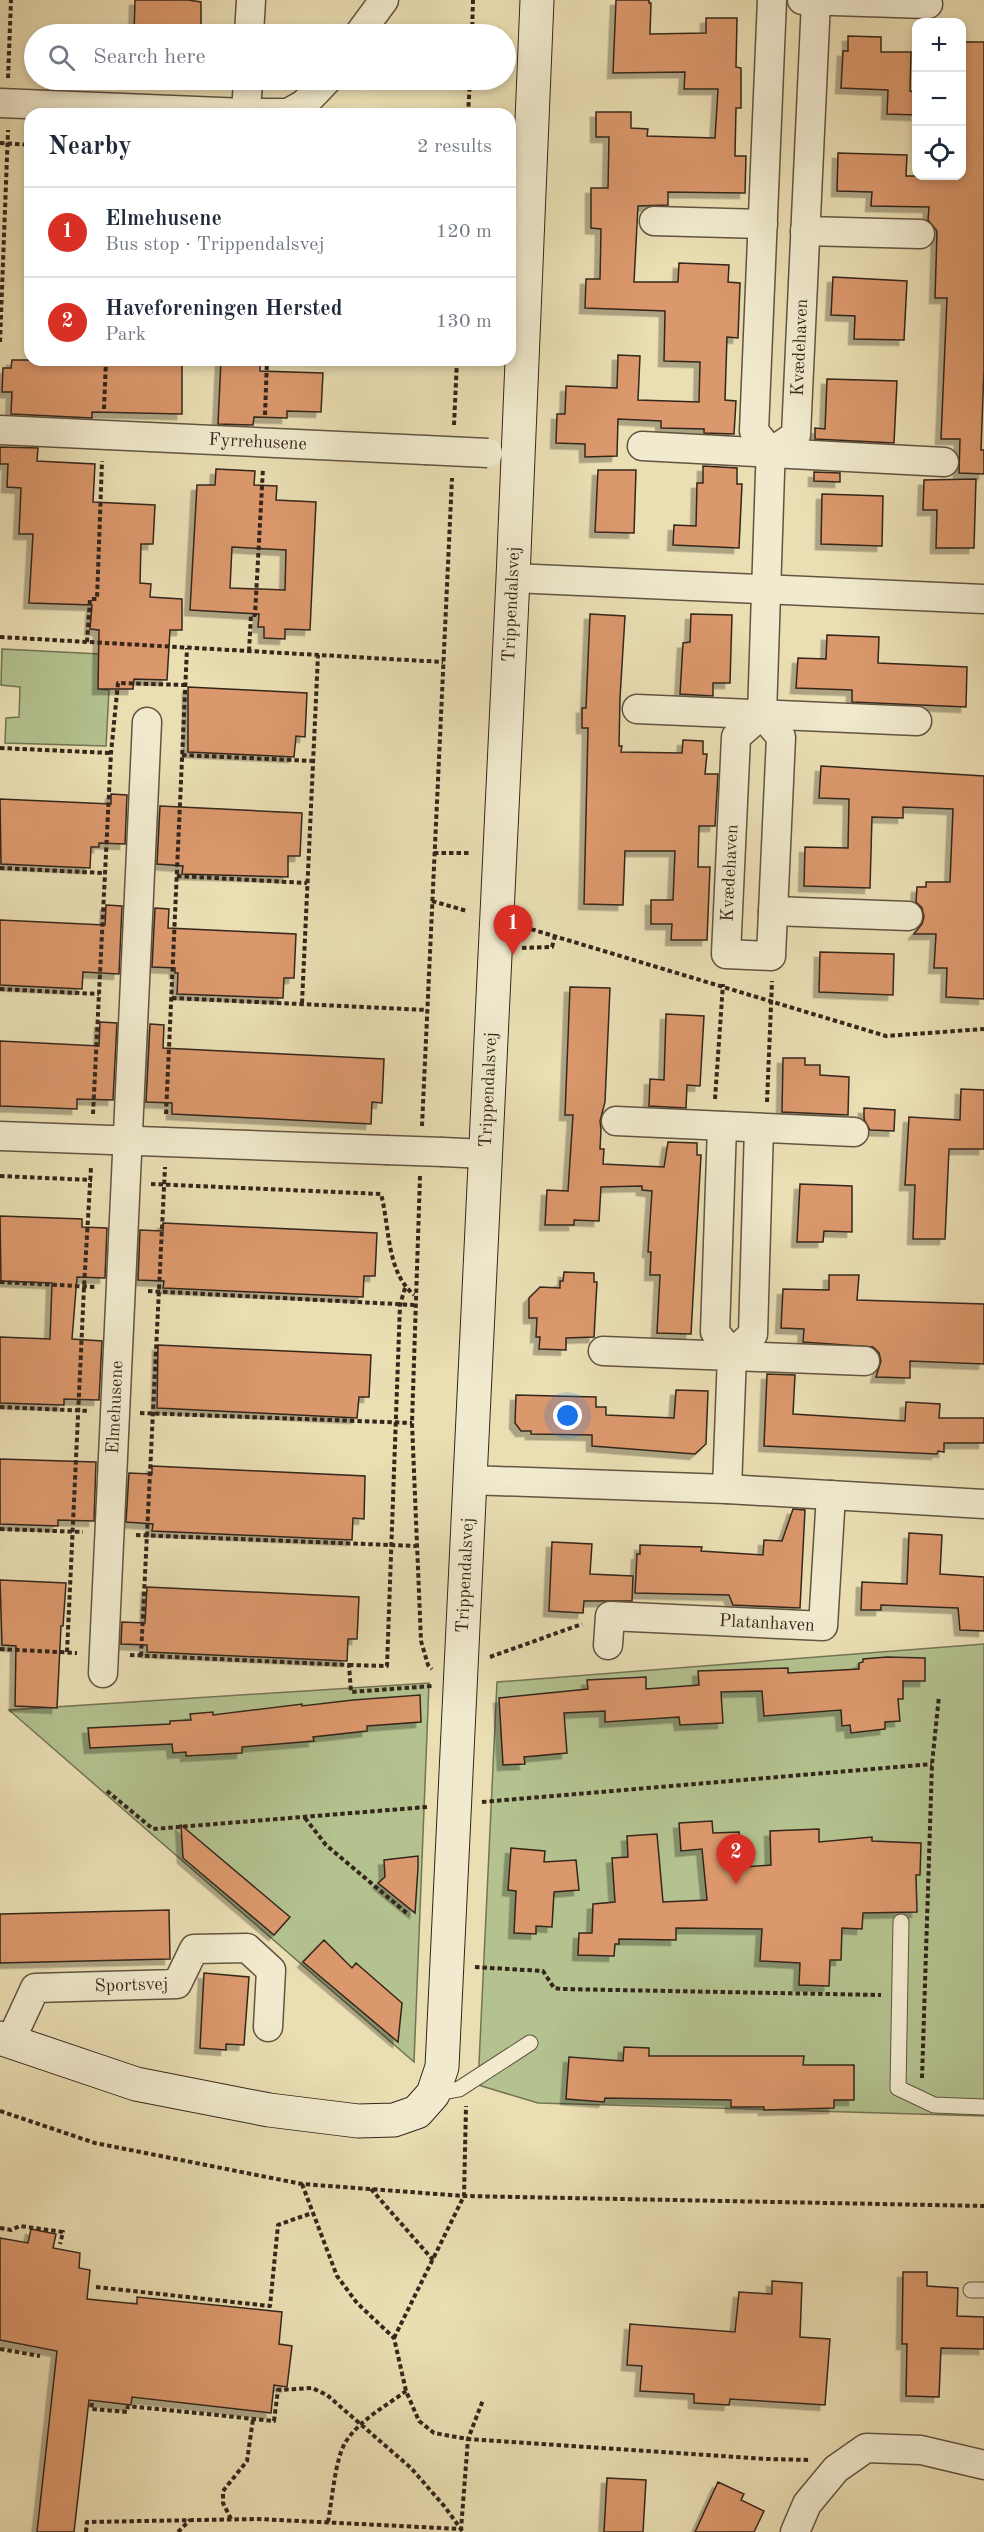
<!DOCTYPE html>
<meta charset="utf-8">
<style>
body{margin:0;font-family:"Old Standard TT",serif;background:#f2f2f3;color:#1f2937}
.controls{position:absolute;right:18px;top:18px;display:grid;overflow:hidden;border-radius:12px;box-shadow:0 3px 9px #0003}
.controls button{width:54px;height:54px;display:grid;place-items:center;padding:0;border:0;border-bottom:2px solid #e0e1e3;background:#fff;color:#1f2937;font:30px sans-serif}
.you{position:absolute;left:568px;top:1416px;width:21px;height:21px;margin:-15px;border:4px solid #fff;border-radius:50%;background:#1a73e8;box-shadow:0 0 0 9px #1a73e833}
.badge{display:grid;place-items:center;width:39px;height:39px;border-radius:50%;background:#d93025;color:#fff;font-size:20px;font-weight:700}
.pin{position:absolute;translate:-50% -50px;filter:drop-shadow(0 2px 3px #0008)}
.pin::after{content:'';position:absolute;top:32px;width:21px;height:18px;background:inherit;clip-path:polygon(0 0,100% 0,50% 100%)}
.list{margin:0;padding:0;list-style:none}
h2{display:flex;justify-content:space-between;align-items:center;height:78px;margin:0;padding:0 24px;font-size:26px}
h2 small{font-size:20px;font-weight:400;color:#747a83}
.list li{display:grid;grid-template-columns:39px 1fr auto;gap:18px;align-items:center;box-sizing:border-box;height:90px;padding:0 24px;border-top:2px solid #e0e1e3}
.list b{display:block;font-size:22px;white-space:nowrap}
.list p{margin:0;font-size:20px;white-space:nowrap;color:#747a83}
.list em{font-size:20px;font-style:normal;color:#747a83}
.icon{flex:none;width:33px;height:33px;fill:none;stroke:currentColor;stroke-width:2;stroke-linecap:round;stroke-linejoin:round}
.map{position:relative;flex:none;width:984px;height:2532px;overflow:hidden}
.search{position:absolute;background:#fff;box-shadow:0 3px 9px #0003;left:24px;top:24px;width:492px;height:66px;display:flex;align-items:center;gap:15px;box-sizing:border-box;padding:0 21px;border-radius:33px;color:#747a83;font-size:22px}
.panel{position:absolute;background:#fff;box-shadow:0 3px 9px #0003;left:24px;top:108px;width:492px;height:258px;border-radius:18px}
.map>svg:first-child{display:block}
.green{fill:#b3c28f;stroke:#747455;stroke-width:1.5}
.building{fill:#db986c;stroke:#35261b;stroke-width:1.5;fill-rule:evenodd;filter:url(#shadow)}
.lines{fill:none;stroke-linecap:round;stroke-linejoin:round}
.lane-casing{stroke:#625441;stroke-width:17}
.street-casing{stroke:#625441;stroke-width:31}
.secondary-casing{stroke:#35261b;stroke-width:35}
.path{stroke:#35261b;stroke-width:4;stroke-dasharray:4.5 3;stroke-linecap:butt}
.lane{stroke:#f1eace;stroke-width:15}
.street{stroke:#f1eace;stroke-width:28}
.secondary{stroke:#f1eace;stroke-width:33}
.street-bridge-casing{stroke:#625441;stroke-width:31;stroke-linecap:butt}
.street-bridge{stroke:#f1eace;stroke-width:28}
.labels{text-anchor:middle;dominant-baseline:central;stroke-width:4.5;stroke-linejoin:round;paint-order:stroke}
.street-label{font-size:18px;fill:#35261b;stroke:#f1eace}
</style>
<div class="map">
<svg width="984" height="2532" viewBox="0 0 984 2532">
<defs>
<filter id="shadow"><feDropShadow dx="-5.5" dy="5.5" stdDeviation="0" flood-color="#0004"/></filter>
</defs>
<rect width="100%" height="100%" fill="#eadeb3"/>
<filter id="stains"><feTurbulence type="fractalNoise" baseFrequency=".00333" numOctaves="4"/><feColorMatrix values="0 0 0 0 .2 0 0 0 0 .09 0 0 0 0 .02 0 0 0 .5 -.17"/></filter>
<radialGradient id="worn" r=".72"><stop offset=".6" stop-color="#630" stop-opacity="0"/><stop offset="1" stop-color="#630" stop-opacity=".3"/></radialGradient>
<path class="green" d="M2 649 100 654V689L109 690 106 746 5 743 6 718 19 717 20 687 1 685Z
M984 1644V2116L538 2103 478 2085 497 1682Z
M429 1683 414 2062 9 1710Z"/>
<path class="building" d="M135 0H188L201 2V34H134Z
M616 0H649V3H651L650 34 706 33V18H737L736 67 741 68V108H736L735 156H746L745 193 668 192V205L638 206 634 282H678L679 263 729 265 728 282 740 283 738 338 727 337 725 400 736 401 734 434 704 433V429L661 428V421L618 419 617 456 585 457V444L556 443 557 414H565L566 386 617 388 618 355 640 356 638 400 699 402 700 362 664 361 665 311 585 308 586 279H600L601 229 591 228V188H608L609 137H596V112H631V128L648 129 647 136 715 138 718 89H684L685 72 613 73Z
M848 36 881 37V52H911L910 91 916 92V115L887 114 888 90 841 88 843 51H848Z
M962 42H984V369L981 450H984V474L959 473 960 439H941L947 298H935L937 231 928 220 929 207 871 206 872 192 837 191 838 153 907 155 906 176H962Z
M833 277 907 281 904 340 854 339 855 316 831 315Z
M12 360H182V414L92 412V418L11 414 12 392H2L3 368H11Z
M221 360H260V371L323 373 321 412 287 411V418L254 417 253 425 218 424Z
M827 379 897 381 894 443 815 439V428L825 429Z
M0 447 38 448 37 461 95 464 93 502 155 505 153 544H141L140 583 151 584 150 597 182 599V630H170L167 680 134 679 133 689H98L99 630 90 629 92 605 29 603 33 534H19L21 488 7 487 8 464H0Z
M703 466 737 468V484H742L739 548 673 545 674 525 696 526 697 483H703Z
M216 469 255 471 254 485 277 486 276 500 316 502 310 630 285 629V639L264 638V627H258L259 614 190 610 197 485H215ZM232 547 286 550 285 590 230 588Z
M598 470H636L634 533 595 532Z
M814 472 840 473V482L814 481Z
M976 479 974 548H936L937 510H923L924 480Z
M822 494 883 496 882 546 821 544Z
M590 614 625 616 620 698 619 746H622L621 752 682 753 683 740 703 741V754H707L705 774H718L715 826H699L698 867H710L707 940H671L672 924H651V900H673L675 851H625L623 905 584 904 588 728H582V708H586Z
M691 614 732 615 730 683H713V696L680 694 683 643 690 642Z
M827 635 879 637 878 663 967 667 966 707 852 702V690L796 688 798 658 826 659Z
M188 687 307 693 305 737 296 736 294 757 188 752Z
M821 766 984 776V999L946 997 947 968H934L936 934H914L922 924 924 917 922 908 916 902 917 887H926V882H950L953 809 903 807V818L872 817 870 888 804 886 805 847 848 848 849 799 819 798Z
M111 794 127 795 125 844 99 843V847H91L90 868 1 864 0 799 111 804Z
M160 806 302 813 300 856H288V877L182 874 183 866 157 864Z
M106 905 122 906 119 974 83 972 82 989 0 985V920L105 925Z
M155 908 169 909 168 928 296 934 294 978H284L283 998 177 994 178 973H175V968L152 967Z
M820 952 894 954 893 995 819 992Z
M570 987 610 988 605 1102 600 1121 601 1129 600 1149H604L603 1164 664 1167 668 1142 697 1143V1155H701L691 1334 657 1333 660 1275H650L651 1252H648L652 1191 642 1190V1186L601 1187 599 1221 574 1220V1225H545L547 1190 568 1191 573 1115H565Z
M666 1014 704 1016 700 1086 687 1085 686 1108 649 1106 650 1079 664 1080Z
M100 1022 117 1023 113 1100 77 1099V1109L0 1106V1041L99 1046Z
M150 1024 164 1025 163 1048 384 1059 382 1103 372 1102 371 1124 172 1114V1103L146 1102Z
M783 1058H805V1065H820V1075L849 1077 848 1115 782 1112Z
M961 1089 984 1090V1149H949L945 1239H913L915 1185H905L909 1117 960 1120Z
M864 1108 895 1110 894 1131 870 1130 864 1119Z
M800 1184 852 1186V1232L824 1231 823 1242H797Z
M0 1216 82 1219V1227L107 1228 105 1278 77 1277 72 1339 102 1341 99 1400 64 1399V1405L0 1403V1337L50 1339 52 1283 1 1281Z
M163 1223 377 1233 375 1276H364L363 1297 163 1288 164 1281 138 1280 140 1230 163 1231Z
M564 1272 594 1273V1282H597L594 1337 566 1338V1350L539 1349 540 1337H536L537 1318H529V1298L540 1287 560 1288V1281H563Z
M829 1275H859L857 1300 984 1304V1364L910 1361V1378L876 1377 881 1361 879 1353 873 1347 803 1342 804 1329 781 1328 783 1289 829 1290Z
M158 1345 371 1355 369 1397H359L357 1418 157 1408Z
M767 1374 795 1375 793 1414 905 1421 906 1402 940 1404 939 1418H984V1443H944V1452L938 1451 937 1454 764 1446Z
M676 1390 708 1391 706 1444 695 1454 592 1446V1435L531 1434V1431H521L515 1423 516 1395 596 1397V1407H606V1415L674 1418Z
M0 1459 96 1462 94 1521 58 1520V1526L0 1524Z
M152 1466 365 1476 364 1519 353 1518 352 1540 152 1531 153 1524 126 1522 129 1473 152 1474Z
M793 1509 805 1510 800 1608 733 1605 729 1595 635 1593 637 1554H640V1545L702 1547 701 1551 763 1555 764 1540 782 1541Z
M909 1533 942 1535 940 1574 984 1577V1631L960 1630 958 1608 881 1605V1610H861L862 1582 907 1584Z
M552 1542 592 1544 590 1574 633 1576 632 1601H584L583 1613 549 1611Z
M0 1580 66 1583 63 1626H61L57 1708 15 1706 16 1646 2 1645Z
M147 1587 359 1597 357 1639H348L347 1661 147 1652V1645L121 1644 122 1622 145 1623Z
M887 1657 925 1658V1681H903V1699H898L900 1721 885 1722V1729L851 1733 850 1725 842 1726 841 1710 764 1716 762 1691 721 1692 723 1723 680 1725 679 1717 605 1722V1711L564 1713 567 1753 524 1757 525 1764 503 1765 499 1698 588 1689 587 1680 646 1677V1689L699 1685 698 1671 788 1668V1673L859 1669V1663L863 1662V1659Z
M420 1695 421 1722 367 1726V1731L313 1737 314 1741 242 1747V1753L186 1756V1752L173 1753 172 1744 90 1748 88 1728 170 1724V1721L191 1720 190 1714 213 1712V1715L302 1704V1706L353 1700Z
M712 1821 713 1833 739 1832 744 1867 771 1865 770 1831 819 1829V1842L872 1837V1841L921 1843 920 1875H916L917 1912 863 1913 862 1929 842 1928 841 1960H830L829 1986 799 1985 800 1963 760 1961 762 1929 676 1928V1940L619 1939V1944H615L614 1956 578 1955 579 1933H592L593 1904 615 1902 612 1858 628 1857 627 1836 657 1834 663 1902 707 1900 702 1849 681 1851 679 1823Z
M181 1825 290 1917 274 1935 183 1858Z
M511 1848 545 1851 544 1862 576 1860 579 1890 554 1892 552 1927 536 1926V1934L514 1933 516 1891 508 1890Z
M418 1856V1868L415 1913 378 1883 385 1877 384 1860Z
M169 1910 170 1959 0 1963V1914Z
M324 1940 352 1968 356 1963 402 2003 398 2042 303 1962Z
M204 1973 249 1977 244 2045 226 2044V2050L200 2048Z
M624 2047 649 2048V2056H804L803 2065H854V2100H834V2108L764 2110V2107H731V2100L605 2098 604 2102 566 2099 569 2057 623 2061Z
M31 2229 56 2234 53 2248 80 2253 79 2268 90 2270 87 2299 137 2304V2297L282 2312 279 2344 292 2346 287 2387 274 2385 271 2413 132 2397 131 2405 89 2400 74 2532H37L57 2351 0 2340V2238L28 2243Z
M903 2272H927V2286L958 2288 957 2316 984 2317V2349L941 2348 939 2397 906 2396 907 2344H902Z
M772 2281 802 2283 800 2337 830 2339 825 2405 730 2399 729 2405 694 2403V2394L640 2391 642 2366 627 2365 630 2324 735 2332 739 2292 772 2294Z
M607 2478 646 2480 643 2532H604Z
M718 2482 744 2494 741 2500 764 2511 754 2532H695Z"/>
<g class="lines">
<defs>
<path id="lane" d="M901 1922 898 2088 934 2105 984 2107
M433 2094 459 2089 530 2043
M971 2290H984"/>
<g id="street">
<path d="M802 0 928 4"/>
<path d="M249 34 251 0"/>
<path d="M359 34 384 0"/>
<path d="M0 103 246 113H288L304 104 327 80"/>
<path d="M246 113 248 80"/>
<path d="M654 221 763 224"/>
<path d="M805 231 920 234"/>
<path id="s1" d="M0 430 425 450"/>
<path d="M642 446 944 462"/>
<path d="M771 452 754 431 772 0"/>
<path d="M513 578 984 599"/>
<path d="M637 709 917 721"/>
<path id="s2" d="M762 714 736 737 726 954 771 956 781 737 762 714 770 473 771 452 796 435 816 1"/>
<path d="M773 911 908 916"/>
<path d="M616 1121 854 1132"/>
<path d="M722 1126 715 1332 732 1354"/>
<path d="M0 1136 386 1150"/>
<path d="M443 1152 486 1154"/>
<path d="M603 1351 865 1361"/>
<path d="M469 1480 727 1489 984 1504"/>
<path d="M727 1489 732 1354 753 1334 759 1128"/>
<path id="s3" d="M608 1645 610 1616 823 1626 831 1495"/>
<path id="s4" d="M103 1673 147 722"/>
<path id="s5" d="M10 2042 35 1988 177 1984 194 1949 247 1948 271 1970 268 2027"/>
<path d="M795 2532 807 2504 836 2469 866 2448 921 2450 984 2465"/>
</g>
<g id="secondary">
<path id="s6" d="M0 2038 136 2084 269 2110 358 2121 394 2120 417 2112 433 2094 442 2067 513 578 537 0"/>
</g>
</defs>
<use href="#lane" class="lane-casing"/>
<use href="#street" class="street-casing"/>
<use href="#secondary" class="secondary-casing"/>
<path class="path" d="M472 34 473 0
M8 78 11 0
M468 114 470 80
M0 143 30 145
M0 342 8 130
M104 409 106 360
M265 415 267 360
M454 425 457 360
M0 637 443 662
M87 642 90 599H97L102 461
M249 651 251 615H255L263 468
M0 748 111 753
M182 755 313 761
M434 853H470
M0 868 104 873
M177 876 307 883
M432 901 467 911
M524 927 886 1036 984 1029
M522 948 552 947 555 936
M0 989 99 994
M172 998 427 1010
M302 1003 318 655
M715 1099 723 984
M767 1102 772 981
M93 1114 111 753 118 683 185 685
M166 1114 187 648
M422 1126 452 478
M0 1176 92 1180
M420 1176 412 1423 421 1641 428 1665 432 1669
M151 1184 381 1194C390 1228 386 1271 414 1295
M0 1282 96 1287
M148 1291 414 1305
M0 1407 90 1411
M140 1413 412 1423
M0 1529 83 1532
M136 1535 416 1546
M0 1649 77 1653
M67 1652 84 1287 91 1167
M130 1655 349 1665 351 1692 432 1686
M141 1656 165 1167
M490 1657 582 1624
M349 1665 387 1666 400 1305 405 1288
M107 1791 153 1829 427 1807
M482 1802 932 1764
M305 1818 326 1845 409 1915
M475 1967 543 1971 554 1988 561 1989 881 1995
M922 2078 932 1764 939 1696
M0 2111 95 2143 302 2184 464 2196 984 2206
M302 2184 337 2276 357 2303 394 2338 406 2391 419 2421 434 2433 468 2439 767 2459 809 2460
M371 2189 433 2260
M0 2228 11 2230 20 2226 63 2232 60 2244
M96 2287 270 2306 278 2225 312 2213
M394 2338 464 2196 466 2106
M0 2349 40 2356
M92 2403 91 2409 127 2412 128 2406 274 2421 278 2390 312 2388 327 2395 411 2468 445 2507 463 2532
M231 2519 223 2503V2491L247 2461 253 2419
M328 2522C332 2501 335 2460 345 2443 358 2421 386 2406 406 2391
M86 2532 87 2522 258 2519 461 2529 468 2439 483 2400
M178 2532 190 2520"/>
<use href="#lane" class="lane"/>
<use href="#street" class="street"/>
<use href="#secondary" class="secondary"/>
<defs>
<path id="street-bridge" d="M425 450 488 453
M386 1150 443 1152"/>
</defs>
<use href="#street-bridge" class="street-bridge-casing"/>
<use href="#street-bridge" class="street-bridge"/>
</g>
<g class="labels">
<g class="street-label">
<text stroke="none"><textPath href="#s2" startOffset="926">Kvædehaven</textPath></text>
<text stroke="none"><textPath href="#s1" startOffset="258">Fyrrehusene</textPath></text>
<text stroke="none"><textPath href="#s6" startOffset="1946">Trippendalsvej</textPath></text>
<text transform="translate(730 873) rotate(-87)">Kvædehaven</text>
<text stroke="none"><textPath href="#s6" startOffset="1460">Trippendalsvej</textPath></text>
<text stroke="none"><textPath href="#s4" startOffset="266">Elmehusene</textPath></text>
<text stroke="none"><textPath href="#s6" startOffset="974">Trippendalsvej</textPath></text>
<text stroke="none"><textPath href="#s3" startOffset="186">Platanhaven</textPath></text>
<text stroke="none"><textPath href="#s5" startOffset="156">Sportsvej</textPath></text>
</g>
</g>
<rect width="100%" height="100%" filter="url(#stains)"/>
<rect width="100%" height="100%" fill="url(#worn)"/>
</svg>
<div class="controls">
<button>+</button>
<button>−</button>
<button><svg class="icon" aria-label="locate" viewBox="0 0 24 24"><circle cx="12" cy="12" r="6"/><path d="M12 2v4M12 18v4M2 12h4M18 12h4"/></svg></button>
</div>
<div class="you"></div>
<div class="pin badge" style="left:513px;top:955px">1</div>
<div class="pin badge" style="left:736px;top:1884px">2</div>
<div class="search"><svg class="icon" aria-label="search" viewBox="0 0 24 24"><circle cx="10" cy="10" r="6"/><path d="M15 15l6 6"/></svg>Search here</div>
<section class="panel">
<h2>Nearby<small>2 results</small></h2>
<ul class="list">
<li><span class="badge">1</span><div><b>Elmehusene</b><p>Bus stop · Trippendalsvej</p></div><em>120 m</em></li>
<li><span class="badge">2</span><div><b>Haveforeningen Hersted</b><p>Park</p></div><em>130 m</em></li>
</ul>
</section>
</div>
